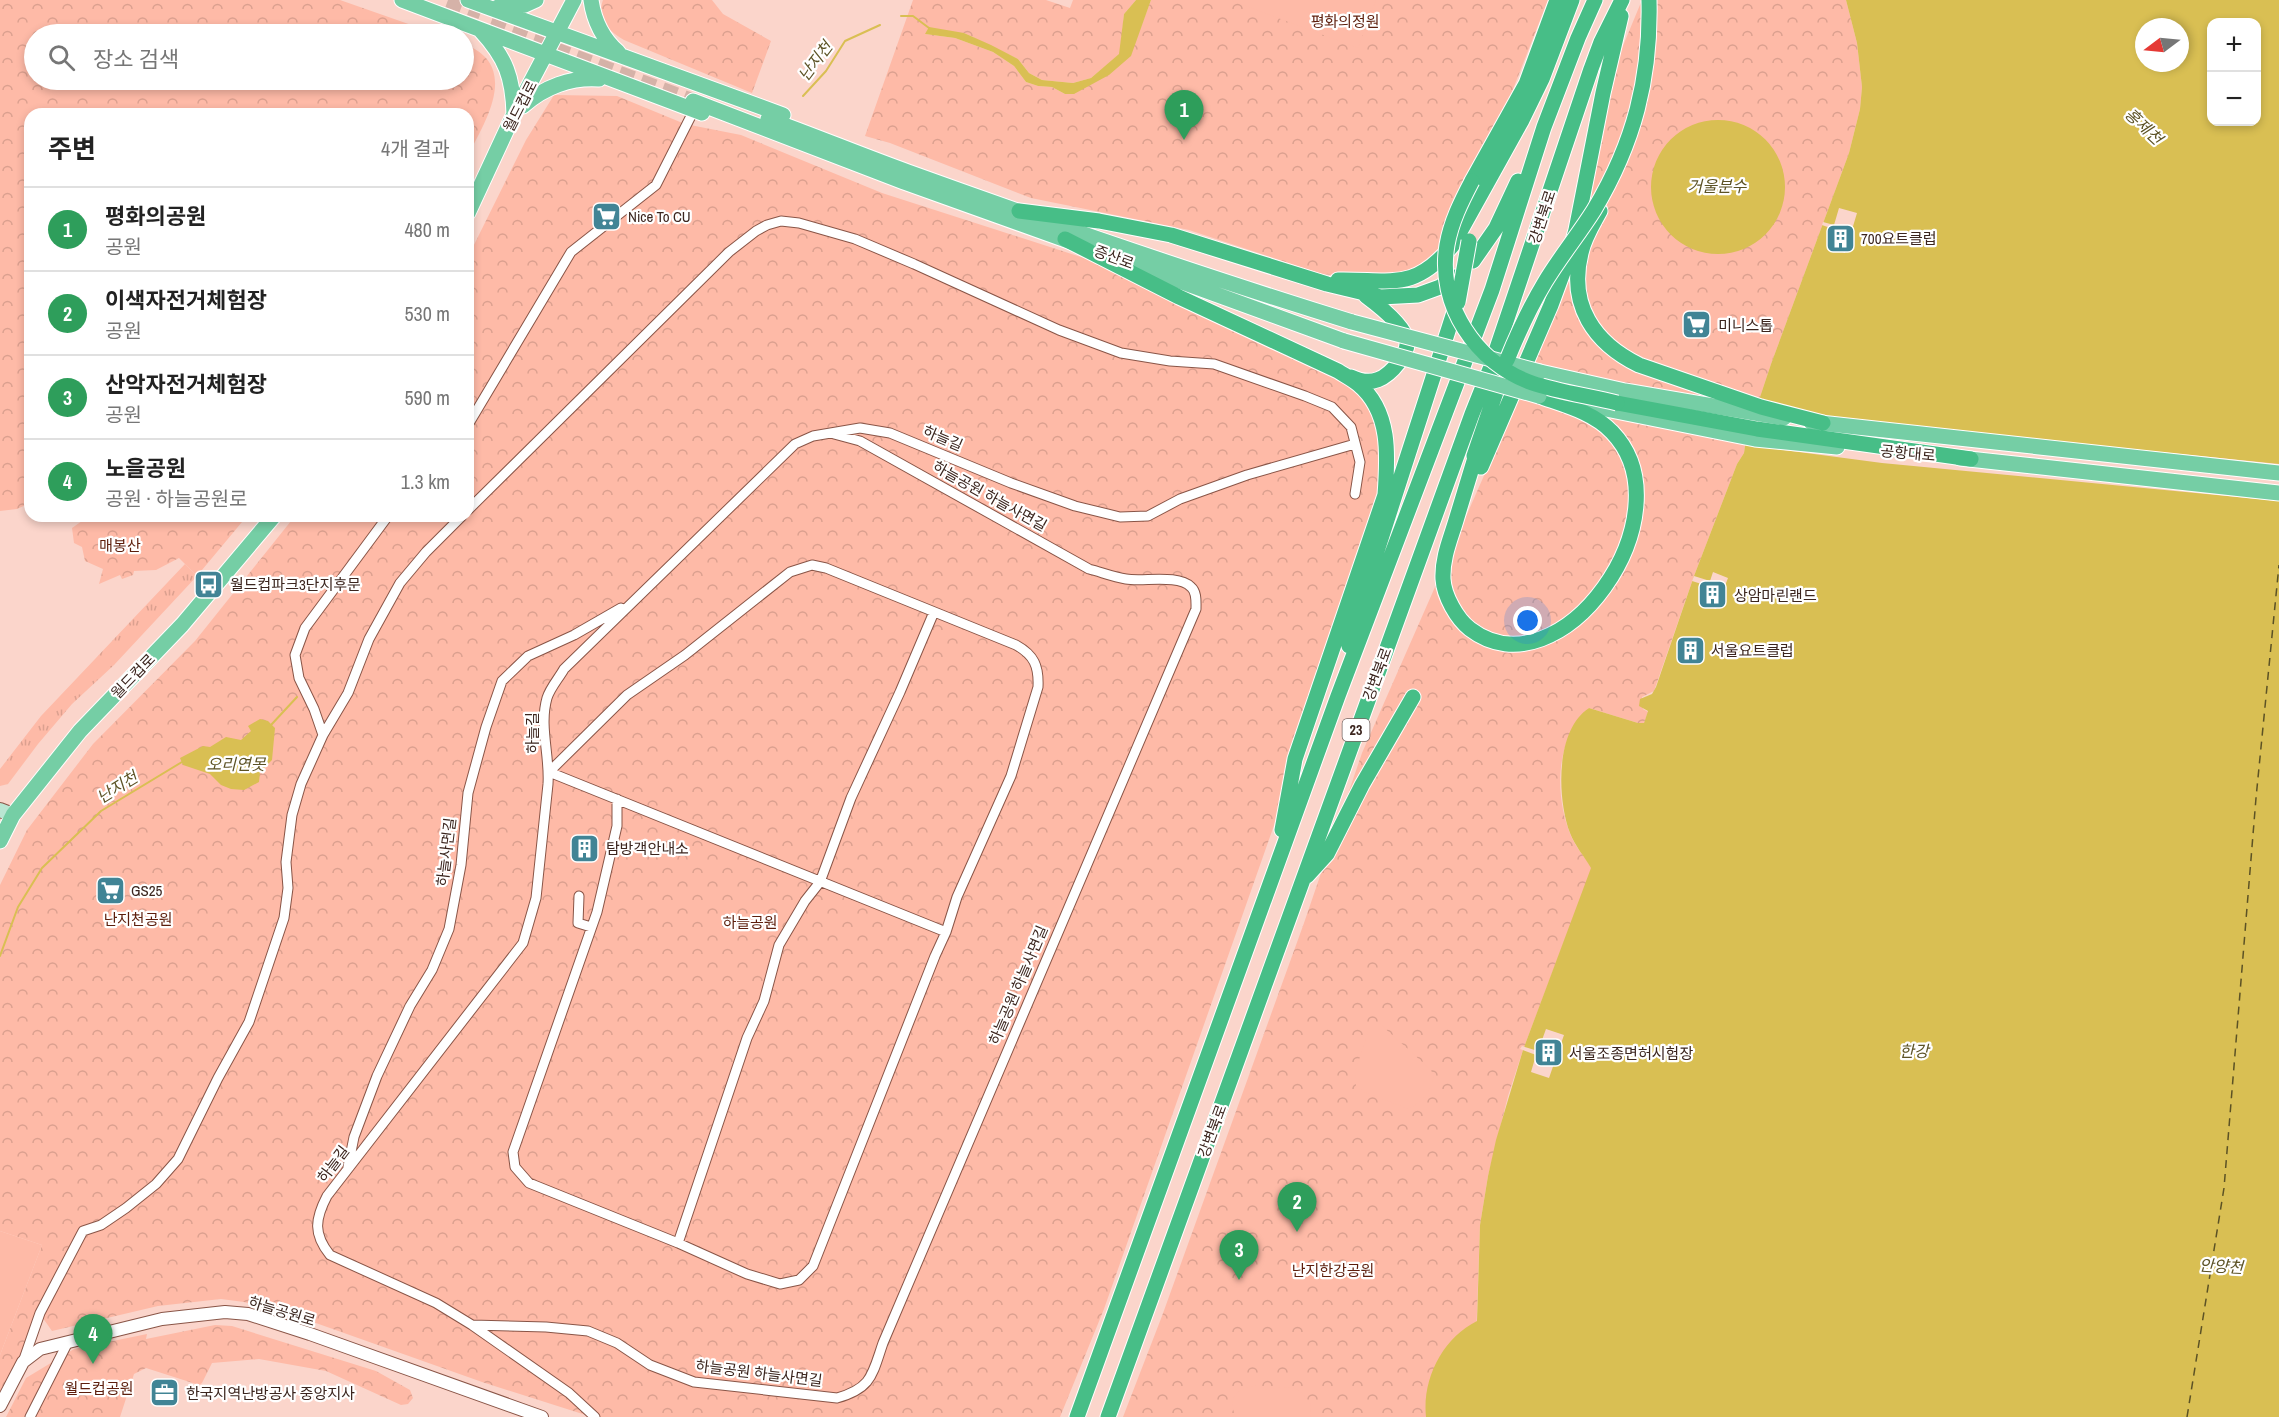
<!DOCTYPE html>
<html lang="ko">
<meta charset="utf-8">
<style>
body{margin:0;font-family:"Archivo Narrow","Noto Sans KR",sans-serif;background:#f2f2f2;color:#222}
.controls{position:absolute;right:18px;top:18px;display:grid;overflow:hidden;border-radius:12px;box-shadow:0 3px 9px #0003}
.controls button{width:54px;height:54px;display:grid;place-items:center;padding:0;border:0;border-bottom:2px solid #e0e0e0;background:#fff;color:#222;font:30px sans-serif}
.compass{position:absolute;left:2135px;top:18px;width:54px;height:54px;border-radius:50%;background:#fff;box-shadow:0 3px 9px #0003;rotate:254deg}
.you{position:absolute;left:1528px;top:621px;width:21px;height:21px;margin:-15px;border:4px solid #fff;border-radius:50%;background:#1a73e8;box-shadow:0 0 0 9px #1a73e833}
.badge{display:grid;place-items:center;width:39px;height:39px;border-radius:50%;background:#418495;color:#fff;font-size:20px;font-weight:700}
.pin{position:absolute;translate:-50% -50px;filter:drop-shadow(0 2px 3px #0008)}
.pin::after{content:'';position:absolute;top:32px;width:21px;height:18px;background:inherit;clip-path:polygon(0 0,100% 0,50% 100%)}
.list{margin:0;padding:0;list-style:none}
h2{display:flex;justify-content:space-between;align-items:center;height:78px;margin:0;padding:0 24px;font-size:26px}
h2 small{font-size:20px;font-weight:400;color:#767676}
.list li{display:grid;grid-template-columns:39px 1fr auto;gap:18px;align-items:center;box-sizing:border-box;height:84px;padding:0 24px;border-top:2px solid #e0e0e0}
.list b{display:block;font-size:22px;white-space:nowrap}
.list p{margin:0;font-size:20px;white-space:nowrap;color:#767676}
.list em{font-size:20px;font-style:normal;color:#767676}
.icon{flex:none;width:33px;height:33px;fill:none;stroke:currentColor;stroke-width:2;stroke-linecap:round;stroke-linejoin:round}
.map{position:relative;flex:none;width:2279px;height:1417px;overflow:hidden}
.search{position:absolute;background:#fff;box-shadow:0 3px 9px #0003;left:24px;top:24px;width:450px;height:66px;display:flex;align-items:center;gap:15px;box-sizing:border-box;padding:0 21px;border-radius:33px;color:#767676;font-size:22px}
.panel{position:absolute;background:#fff;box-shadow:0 3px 9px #0003;left:24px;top:108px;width:450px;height:414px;border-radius:18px}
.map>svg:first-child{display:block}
.grass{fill:url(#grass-tufts)}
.forest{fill:url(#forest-crowns)}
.garden{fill:#febaa7}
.water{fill:#d9bf53;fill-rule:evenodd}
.pier{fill:#fbd5cb}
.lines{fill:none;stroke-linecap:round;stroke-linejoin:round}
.stream{stroke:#d9bf53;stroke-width:2}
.ferry{stroke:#5c5225;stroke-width:1.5;stroke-dasharray:8 6;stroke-linecap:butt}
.primary-tunnel{stroke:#d5b2a8;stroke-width:15;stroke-dasharray:15 8;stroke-linecap:butt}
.minor-casing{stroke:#895547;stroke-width:11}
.tertiary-casing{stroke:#895547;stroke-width:14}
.secondary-casing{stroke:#895547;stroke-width:16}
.primary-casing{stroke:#fff;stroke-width:17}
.trunk-casing{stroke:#fff;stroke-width:17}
.minor{stroke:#fff;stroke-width:9}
.tertiary{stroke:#fff;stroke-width:12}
.secondary{stroke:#bae6d2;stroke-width:14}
.primary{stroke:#75cea5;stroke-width:15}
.trunk{stroke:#47be87;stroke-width:15}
.primary-bridge-casing{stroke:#fff;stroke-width:17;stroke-linecap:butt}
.trunk-bridge-casing{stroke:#fff;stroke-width:17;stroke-linecap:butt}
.primary-bridge{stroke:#75cea5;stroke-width:15}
.trunk-bridge{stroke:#47be87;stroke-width:15}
.labels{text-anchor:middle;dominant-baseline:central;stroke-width:4.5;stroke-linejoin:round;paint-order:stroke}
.shield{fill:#fff;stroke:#766662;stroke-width:1.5}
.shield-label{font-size:14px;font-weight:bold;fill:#3b251e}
.park-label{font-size:15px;fill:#5d1e0c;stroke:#fff}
.street-label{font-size:15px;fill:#3b251e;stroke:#fff}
.poi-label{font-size:15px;fill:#3b251e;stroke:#fff;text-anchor:start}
.water-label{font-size:16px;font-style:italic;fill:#5c5225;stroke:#fff}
</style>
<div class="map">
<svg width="2279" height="1417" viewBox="0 0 2279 1417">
<defs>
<pattern id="grass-tufts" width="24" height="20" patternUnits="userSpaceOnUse" patternTransform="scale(1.5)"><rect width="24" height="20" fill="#febaa7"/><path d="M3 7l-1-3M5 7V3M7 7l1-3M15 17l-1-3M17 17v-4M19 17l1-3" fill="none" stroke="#dba08f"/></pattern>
<pattern id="forest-crowns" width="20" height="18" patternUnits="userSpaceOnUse" patternTransform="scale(1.5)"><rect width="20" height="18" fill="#febaa7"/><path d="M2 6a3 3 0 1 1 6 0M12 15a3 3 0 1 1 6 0" fill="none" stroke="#dba08f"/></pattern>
</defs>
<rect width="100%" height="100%" fill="#fbd5cb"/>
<path class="grass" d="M185 564 197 576 114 665 72 704 38 744 8 784 0 786V769L41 716Z"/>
<path class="forest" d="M0 0H340L437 34H34V80H464V44C520 65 487 119 468 155V114H30V503L17 509 0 511Z
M603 0H712L723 14 771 41 752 93 624 40C609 31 596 19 603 0Z
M913 0H1046L1070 8 1073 0H1136L1124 14 1120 54 1091 78 1073 83 1042 80 1029 73 1018 59 964 33 925 34 955 38 993 52 1014 66 1026 82 1038 86 1052 87 1065 94 1130 56 1151 0H1548L1508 102 1444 248 1421 270 1377 279 1322 274 1189 230 1031 198 890 143 865 136Z
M1642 0H1846L1857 43 1862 87 1860 109 1849 153 1771 364 1746 439 1744 453 1737 464 1694 576 1654 691 1642 697 1643 709 1648 712 1644 723H1638L1589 708C1555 739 1554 795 1571 836 1576 848 1585 857 1592 868L1523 1050 1508 1096 1488 1176 1480 1225 1476 1341 1469 1417H1123L1162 1316 1304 923 1362 753 1508 421 1596 146 1620 53Z
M554 95 617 96 685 124 741 135 882 193 1084 258 1323 366C1332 372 1344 377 1352 384 1373 403 1382 433 1388 460L1297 760 1104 1309 1060 1417H592L482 1382 313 1322 244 1302 221 1299 158 1306 52 1331 40 1314 0 1406V1355L42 1245 0 1231V885L27 830 93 744 195 641 295 516H468V257L526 140Z
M63 516H247L197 576 179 558 156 570 134 571 133 575 122 579 120 575 99 584 103 569 85 561 82 547 74 543 72 528 82 521Z
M215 1325 232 1326 376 1371 410 1390 413 1398 408 1404 401 1405 326 1371 259 1359 212 1363 202 1383 199 1385 146 1368 134 1374 120 1417H6L26 1378 74 1349 147 1334 146 1339Z"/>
<path class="garden" d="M1230 0H1376L1358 48Z
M1374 1024H1380L1430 1069 1434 1075C1431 1092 1423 1101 1409 1109L1364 1092 1356 1086 1355 1072 1370 1026Z
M0 1231 42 1245 0 1355Z
M1257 1385 1267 1390C1290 1386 1297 1382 1311 1405L1310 1417H1236C1226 1397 1237 1389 1257 1385Z"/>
<path class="water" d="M1136 0H1151L1131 56 1109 75 1074 94H1065L1052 87 1038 86 1026 82 1014 66 993 52 955 38 925 34 929 27 964 33 991 45 1018 59 1029 73 1042 80 1073 83 1091 78 1119 54 1124 14Z
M1846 0H2279V1417H1426C1422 1378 1443 1338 1477 1321L1480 1225 1488 1176 1496 1140 1523 1050 1591 868C1584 856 1575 846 1570 833 1557 799 1555 730 1589 708L1638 723H1644L1648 711 1639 706 1640 699 1652 694 1656 687 1694 576 1737 464 1744 453 1746 439 1771 364 1849 153 1860 109 1862 87 1857 43ZM2212 22H2256V122H2212ZM2144 27H2180V63H2144Z
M1651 187a67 67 0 1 1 134 0a67 67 0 1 1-134 0Z
M260 719 268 721 275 728 272 760 260 772 259 782 244 790 231 789 221 785 210 774 183 765 180 758 203 746 210 747 226 737 241 740 251 731 248 726Z"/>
<path class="pier" d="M1839 208 1857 213 1845 253 1827 247 1833 229 1822 225 1823 222 1834 225Z
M1763 402 1846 420 2279 464V501L1882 463 1754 446Z
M1713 572 1728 578 1716 609 1702 604 1708 586 1692 581 1694 576 1710 581Z
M1546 1029 1564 1035 1549 1078 1531 1072 1536 1055 1520 1049 1522 1046 1538 1051Z"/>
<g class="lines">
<path class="stream" d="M901 16H913L929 28
M803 96 826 71 845 41 880 25
M271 725 297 697
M0 956 18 907 42 868 101 811 182 762"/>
<path class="ferry" d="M2187 1417 2224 1188 2256 798 2279 565"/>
<path class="primary-tunnel" d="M448 0 481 12
M490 25 693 101"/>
<defs>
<path id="minor" d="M468 425 571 252 656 185 694 110
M468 510 729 252 756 231 767 225 781 221 799 223 855 239 914 264 1059 330 1121 353 1170 361 1214 364 1305 396 1332 407 1351 427 1360 462 1355 494
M323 735 314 709 299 678 295 655 305 628 388 516
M617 799V826L597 912 513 1152 515 1167 529 1183 678 1243 747 1274 780 1284 799 1280 813 1266 935 956 946 932 957 897 1011 776 1038 687C1039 666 1034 655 1016 645L826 568 812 565 790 572 685 655 627 695 549 772 946 932
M579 896 578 923 591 927
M348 1167 354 1137 377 1076 410 1006 432 970 449 929 461 865 468 793 486 727 502 681 528 656 574 635 621 608
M678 1243 747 1038 764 1001 779 945 805 901 820 882 851 798 900 692 934 612
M472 1325 546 1327 588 1331 617 1343 650 1365 694 1382 837 1398C872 1388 872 1375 883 1343L1196 609C1196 602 1197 592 1191 587 1178 574 1143 582 1126 579 1113 577 1101 572 1089 569L860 441 834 434
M23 1362 40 1313 83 1231 101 1225 126 1208 156 1184 178 1159 218 1078 249 1022 284 918 288 888 286 862 292 815 301 784 323 735 348 693 369 639 400 583 426 552 462 516
M30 1417 68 1342
M595 1417 569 1393 472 1325 436 1303 330 1255C313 1234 315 1219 327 1196L523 943 536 898 548 784C550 756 539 726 547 698 550 688 559 678 564 669L795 444 813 436 860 428 890 433 1011 483 1075 506 1120 517 1148 516 1180 499 1247 475 1355 444"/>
<path id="tertiary" d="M0 1406 23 1362 40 1349 162 1319 225 1312 248 1314 310 1334 542 1417"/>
<path id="secondary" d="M0 810 13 815"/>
<path id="primary" d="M402 0 702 113
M468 0 783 115
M591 0C594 21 602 38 618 52
M498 7 525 5 536 0
M481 31C506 58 513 78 514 114
M693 101 904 182 1077 244
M523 106C544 87 571 77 599 79
M768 119C815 136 861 155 908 172 1055 225 1203 276 1352 322
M468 213 514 114 574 0
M1108 255 1344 341
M1540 372 1625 391 1784 418
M1566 401 1755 439 1837 447
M1811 422 2279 473
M1960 458 2279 493
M0 841 13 815 80 731 182 625 274 516"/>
<path id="trunk" d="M1472 181 1526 84 1557 0
M1019 211 1099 221 1171 235 1327 284 1381 297 1418 295 1440 287 1455 277
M1600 211C1593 224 1584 238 1581 253 1568 305 1594 343 1639 365L1761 407 1823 423
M1065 239 1179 297 1338 371C1344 375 1352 379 1358 384 1391 411 1388 456 1385 495L1295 759 1282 830
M1473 261 1496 228 1518 181
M1338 280C1392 279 1413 292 1452 246L1522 120 1542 79 1572 0
M1351 377C1372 387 1386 379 1399 362 1403 357 1408 348 1407 341 1405 326 1378 305 1366 296
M1617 403 1757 429 1971 459
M1478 448C1471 471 1464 494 1457 517 1451 538 1442 557 1443 579 1444 596 1457 619 1470 629 1560 698 1691 514 1612 432 1593 412 1564 405 1539 396
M1474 456 1507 360
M1481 467 1551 305 1568 259 1576 230 1603 93 1621 16
M1349 646 1356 616 1457 303
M1307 876 1327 854 1362 785 1413 697
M1077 1417 1338 696 1492 290 1544 127 1578 38 1595 0
M1108 1417 1472 414 1490 369 1591 69 1601 42 1622 0"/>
</defs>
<use href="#minor" class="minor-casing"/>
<use href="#tertiary" class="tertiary-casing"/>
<use href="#secondary" class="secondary-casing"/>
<use href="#primary" class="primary-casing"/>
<use href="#trunk" class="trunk-casing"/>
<use href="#minor" class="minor"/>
<use href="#tertiary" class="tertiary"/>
<use href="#secondary" class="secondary"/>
<use href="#primary" class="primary"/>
<use href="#trunk" class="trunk"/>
<defs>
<path id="primary-bridge" d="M1352 322 1540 372
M1344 341 1539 396"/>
<path id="trunk-bridge" d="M1472 181C1461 202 1451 222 1447 245 1437 305 1476 363 1532 383 1559 392 1589 396 1617 403
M1458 302 1469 241
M1507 360C1518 333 1530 307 1545 282 1560 257 1579 234 1594 210 1634 143 1651 78 1649 0"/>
</defs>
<use href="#primary-bridge" class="primary-bridge-casing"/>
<use href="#trunk-bridge" class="trunk-bridge-casing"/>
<use href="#primary-bridge" class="primary-bridge"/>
<use href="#trunk-bridge" class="trunk-bridge"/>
</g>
<defs>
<symbol id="supermarket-square" viewBox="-11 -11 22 22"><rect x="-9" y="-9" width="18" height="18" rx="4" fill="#418495" stroke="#fff"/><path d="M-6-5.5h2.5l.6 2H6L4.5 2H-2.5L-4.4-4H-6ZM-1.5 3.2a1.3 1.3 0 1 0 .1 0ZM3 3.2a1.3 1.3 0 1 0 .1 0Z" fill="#fff"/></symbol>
<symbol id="building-square" viewBox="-11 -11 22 22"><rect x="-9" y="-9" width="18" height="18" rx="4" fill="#418495" stroke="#fff"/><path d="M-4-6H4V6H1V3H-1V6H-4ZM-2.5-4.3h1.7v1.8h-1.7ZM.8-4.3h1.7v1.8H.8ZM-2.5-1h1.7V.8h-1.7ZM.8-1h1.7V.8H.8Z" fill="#fff"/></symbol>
<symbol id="bus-square" viewBox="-11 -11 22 22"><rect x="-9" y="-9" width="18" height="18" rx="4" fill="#418495" stroke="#fff"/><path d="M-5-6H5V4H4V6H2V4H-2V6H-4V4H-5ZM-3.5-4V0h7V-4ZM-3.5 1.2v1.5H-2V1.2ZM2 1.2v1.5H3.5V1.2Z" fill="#fff"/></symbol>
<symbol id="office-square" viewBox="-11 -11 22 22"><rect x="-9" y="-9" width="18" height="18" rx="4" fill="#418495" stroke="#fff"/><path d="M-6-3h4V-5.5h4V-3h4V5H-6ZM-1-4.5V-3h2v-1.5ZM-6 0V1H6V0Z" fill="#fff"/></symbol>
</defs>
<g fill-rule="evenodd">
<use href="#supermarket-square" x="590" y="200" width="33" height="33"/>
<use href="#building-square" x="1824" y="222" width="33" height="33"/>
<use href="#supermarket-square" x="1680" y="308" width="33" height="33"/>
<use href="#bus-square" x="192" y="568" width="33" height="33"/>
<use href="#building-square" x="1696" y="578" width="33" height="33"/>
<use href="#building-square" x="1674" y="634" width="33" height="33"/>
<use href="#building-square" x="568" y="832" width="33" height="33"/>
<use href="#supermarket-square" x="94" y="874" width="33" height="33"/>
<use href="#building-square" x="1532" y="1036" width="33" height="33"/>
<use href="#office-square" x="148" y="1376" width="33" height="33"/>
</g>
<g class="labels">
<rect class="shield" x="1342.5" y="719" width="27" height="22" rx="4.5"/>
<g class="shield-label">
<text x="1356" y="730">23</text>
</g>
<g class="park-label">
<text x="1345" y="21">평화의정원</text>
<text x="120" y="545">매봉산</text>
<text x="138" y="919">난지천공원</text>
<text x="750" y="922">하늘공원</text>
<text x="1333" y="1270">난지한강공원</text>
<text x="99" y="1388">월드컵공원</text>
</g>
<g class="street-label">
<text transform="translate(520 106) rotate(-63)">월드컵로</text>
<text transform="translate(1542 217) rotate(-72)">강변북로</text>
<text transform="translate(1114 257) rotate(20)">증산로</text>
<text transform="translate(943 438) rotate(23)">하늘길</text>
<text transform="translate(1908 453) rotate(5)">공항대로</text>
<text transform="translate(990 496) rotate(29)">하늘공원 하늘사면길</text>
<text transform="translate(1377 674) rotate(-70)">강변북로</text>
<text transform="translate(133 676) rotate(-46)">월드컵로</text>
<text transform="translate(532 733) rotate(-90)">하늘길</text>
<text transform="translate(446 852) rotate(-83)">하늘사면길</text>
<text transform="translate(1018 985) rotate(-67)">하늘공원 하늘사면길</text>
<text transform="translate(1212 1131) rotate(-70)">강변북로</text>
<text transform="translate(333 1164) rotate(-53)">하늘길</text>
<text transform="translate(282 1311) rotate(17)">하늘공원로</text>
<text transform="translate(759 1373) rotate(7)">하늘공원 하늘사면길</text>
</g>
<g class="poi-label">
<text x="628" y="216">Nice To CU</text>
<text x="1861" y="238">700요트클럽</text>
<text x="1718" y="325">미니스톱</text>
<text x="230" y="584">월드컵파크3단지후문</text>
<text x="1734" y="595">상암마린랜드</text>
<text x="1711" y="650">서울요트클럽</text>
<text x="606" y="848">탐방객안내소</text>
<text x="131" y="890">GS25</text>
<text x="1569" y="1053">서울조종면허시험장</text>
<text x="186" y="1393">한국지역난방공사 중앙지사</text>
</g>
<g class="water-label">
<text transform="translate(815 61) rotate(-53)">난지천</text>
<text transform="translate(2144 126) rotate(43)">홍제천</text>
<text x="1717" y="186">거울분수</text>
<text x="236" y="764">오리연못</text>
<text transform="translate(117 787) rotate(-32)">난지천</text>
<text x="1914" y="1051">한강</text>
<text transform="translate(2221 1266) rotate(3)">안양천</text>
</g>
</g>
</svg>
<div class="controls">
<button>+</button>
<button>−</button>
</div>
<svg class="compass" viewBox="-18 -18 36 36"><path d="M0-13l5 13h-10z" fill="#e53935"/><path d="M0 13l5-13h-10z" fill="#767676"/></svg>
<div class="you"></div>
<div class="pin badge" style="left:1184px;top:140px;background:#2e9e5b">1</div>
<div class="pin badge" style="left:1297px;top:1232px;background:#2e9e5b">2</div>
<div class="pin badge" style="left:1239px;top:1280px;background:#2e9e5b">3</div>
<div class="pin badge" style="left:93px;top:1364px;background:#2e9e5b">4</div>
<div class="search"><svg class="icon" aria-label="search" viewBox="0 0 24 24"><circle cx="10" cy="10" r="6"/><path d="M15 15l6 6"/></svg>장소 검색</div>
<section class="panel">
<h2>주변<small>4개 결과</small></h2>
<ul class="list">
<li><span class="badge" style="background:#2e9e5b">1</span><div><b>평화의공원</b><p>공원</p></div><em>480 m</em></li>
<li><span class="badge" style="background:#2e9e5b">2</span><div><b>이색자전거체험장</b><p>공원</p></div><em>530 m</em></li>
<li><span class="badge" style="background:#2e9e5b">3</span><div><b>산악자전거체험장</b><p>공원</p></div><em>590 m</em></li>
<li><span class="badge" style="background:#2e9e5b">4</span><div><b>노을공원</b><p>공원 · 하늘공원로</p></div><em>1.3 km</em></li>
</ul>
</section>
</div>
